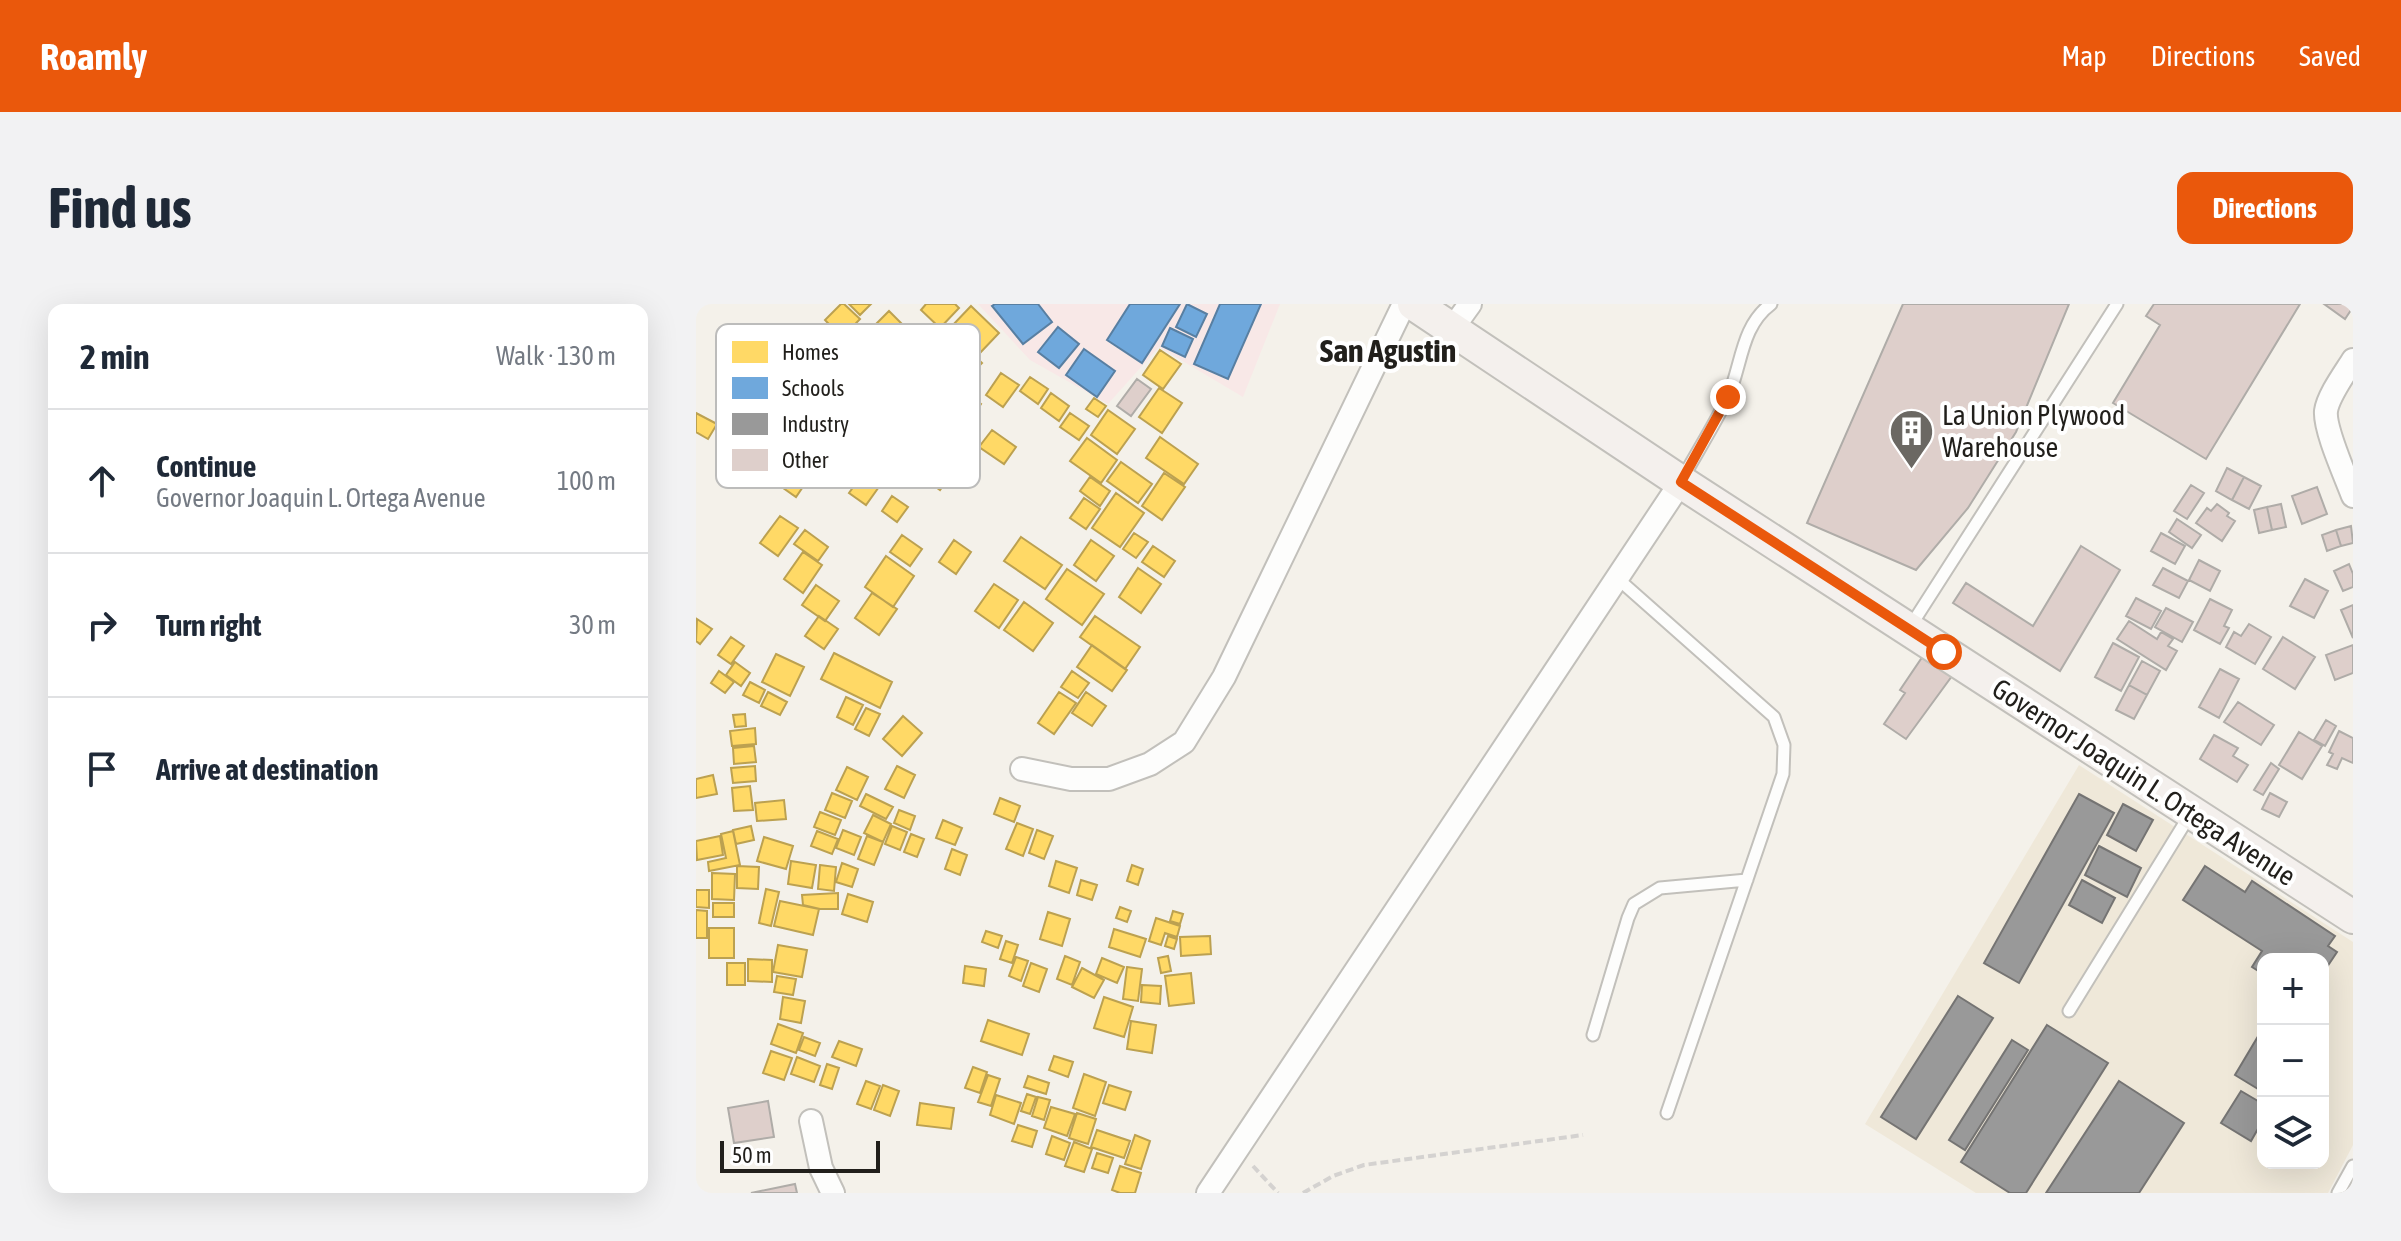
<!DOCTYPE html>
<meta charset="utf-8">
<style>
body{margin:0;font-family:"Asap Condensed",sans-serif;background:#f2f2f3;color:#1f2937}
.controls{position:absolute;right:24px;bottom:24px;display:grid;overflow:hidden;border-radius:16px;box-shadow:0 8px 32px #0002}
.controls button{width:72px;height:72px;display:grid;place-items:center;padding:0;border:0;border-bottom:2px solid #e0e1e3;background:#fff;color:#1f2937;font:40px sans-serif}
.scale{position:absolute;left:24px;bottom:20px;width:160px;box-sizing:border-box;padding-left:8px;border:4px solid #211f1b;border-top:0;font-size:22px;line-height:28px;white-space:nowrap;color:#211f1b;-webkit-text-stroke:6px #fff;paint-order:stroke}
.stop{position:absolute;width:24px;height:24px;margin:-18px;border:6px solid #ea580c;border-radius:50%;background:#fff}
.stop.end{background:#ea580c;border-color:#fff;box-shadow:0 2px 8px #0008}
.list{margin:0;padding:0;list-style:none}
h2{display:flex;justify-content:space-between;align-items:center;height:104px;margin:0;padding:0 32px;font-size:34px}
h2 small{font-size:26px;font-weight:400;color:#747a83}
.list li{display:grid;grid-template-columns:52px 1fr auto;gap:24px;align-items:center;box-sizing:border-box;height:144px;padding:0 32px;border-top:2px solid #e0e1e3}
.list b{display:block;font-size:30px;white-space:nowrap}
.list p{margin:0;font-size:26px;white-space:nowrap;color:#747a83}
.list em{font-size:26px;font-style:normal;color:#747a83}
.icon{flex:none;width:44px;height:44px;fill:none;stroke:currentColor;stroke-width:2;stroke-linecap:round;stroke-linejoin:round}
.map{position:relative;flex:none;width:1657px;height:889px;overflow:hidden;border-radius:16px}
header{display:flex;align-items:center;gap:48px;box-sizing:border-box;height:112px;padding:0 40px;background:#ea580c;color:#fff}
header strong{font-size:38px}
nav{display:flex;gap:44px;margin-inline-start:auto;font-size:28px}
.intro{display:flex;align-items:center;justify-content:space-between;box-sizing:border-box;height:192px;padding:0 48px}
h1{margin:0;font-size:56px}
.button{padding:20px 36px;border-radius:16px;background:#ea580c;color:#fff;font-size:28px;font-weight:700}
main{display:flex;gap:48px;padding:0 48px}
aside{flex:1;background:#fff;border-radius:16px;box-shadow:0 8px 32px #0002}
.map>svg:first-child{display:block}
.industrial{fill:#efe8d9;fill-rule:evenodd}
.education{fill:#f8e8e7}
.homes{fill:#ffd966;stroke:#bca150;stroke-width:2}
.schools{fill:#6fa8dc;stroke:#587fa2;stroke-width:2}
.industry{fill:#999;stroke:#757473;stroke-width:2}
.building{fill:#decfcb;stroke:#afaca8;stroke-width:2}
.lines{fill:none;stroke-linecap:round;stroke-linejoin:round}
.lane-casing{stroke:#c2c0bb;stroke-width:15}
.street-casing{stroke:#c2c0bb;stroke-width:26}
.secondary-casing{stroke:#c2c0bb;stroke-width:36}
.path{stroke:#d4d2d0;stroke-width:4;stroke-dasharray:8 4;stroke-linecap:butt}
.lane{stroke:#fdfdfc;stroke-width:11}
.street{stroke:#fdfdfc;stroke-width:22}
.secondary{stroke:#f4f0ed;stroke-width:32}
.route{stroke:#ea580c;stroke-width:10}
.labels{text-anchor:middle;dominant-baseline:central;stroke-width:8;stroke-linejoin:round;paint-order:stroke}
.poi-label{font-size:28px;fill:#211f1b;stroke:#fff;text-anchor:start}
.street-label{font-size:28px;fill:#211f1b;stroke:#fff}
.quarter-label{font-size:32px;font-weight:bold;fill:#211f1b;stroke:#fff}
.key{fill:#fff;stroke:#bcbcbb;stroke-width:2}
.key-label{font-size:22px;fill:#211f1b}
</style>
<header>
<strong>Roamly</strong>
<nav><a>Map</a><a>Directions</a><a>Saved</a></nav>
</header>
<div class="intro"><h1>Find us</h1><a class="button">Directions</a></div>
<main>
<aside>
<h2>2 min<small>Walk · 130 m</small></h2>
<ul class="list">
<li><svg class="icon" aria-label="ahead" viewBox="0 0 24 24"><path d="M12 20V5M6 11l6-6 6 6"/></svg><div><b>Continue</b><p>Governor Joaquin L. Ortega Avenue</p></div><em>100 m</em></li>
<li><svg class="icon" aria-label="right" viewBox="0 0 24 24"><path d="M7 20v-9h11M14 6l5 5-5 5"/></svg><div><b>Turn right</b></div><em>30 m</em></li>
<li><svg class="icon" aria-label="arrive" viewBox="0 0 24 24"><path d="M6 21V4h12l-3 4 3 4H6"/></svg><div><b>Arrive at destination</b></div></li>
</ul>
</aside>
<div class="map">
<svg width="1657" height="889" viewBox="0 0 1657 889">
<rect width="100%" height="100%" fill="#f4f1ea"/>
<path class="industrial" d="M1383 461 1657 638V841L1632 889H1280L1169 820ZM1567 655H1627V859H1567Z"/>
<path class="education" d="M282 0H584L547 93 463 43 412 100 334 56Z"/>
<path class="homes" d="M145 0H148L164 15 146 34 129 16Z
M153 0H175L164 11Z
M230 0H259L263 4 244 24 225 6Z
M275 2 303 29 283 50 255 23Z
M193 7 208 22 189 41 174 26Z
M252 26 286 59 272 73 238 40Z
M464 46 485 60 467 85 447 71Z
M305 69 323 81 307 103 290 91Z
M334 73 352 85 342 100 324 87Z
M463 84 486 99 466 129 443 113Z
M269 88 285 100 274 116 257 104Z
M355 89 373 102 363 117 345 104Z
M398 94 410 102 402 113 390 105Z
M412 106 439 125 421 150 395 131Z
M0 109 21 120 12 135 0 128Z
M374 109 393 122 383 136 364 123Z
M248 125 274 143 244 186 218 167Z
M296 126 320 143 308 160 283 143Z
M464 133 502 160 488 180 450 154Z
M391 134 421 156 405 179 374 157Z
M97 154 117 168 100 193 80 179Z
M425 158 456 180 442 199 411 177Z
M173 161 190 173 170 201 153 189Z
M468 169 489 183 466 216 446 202Z
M394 173 414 187 404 202 384 187Z
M420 189 448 209 424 243 396 224Z
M196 192 212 203 201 218 186 207Z
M388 194 404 205 390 225 374 214Z
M84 212 102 224 82 252 64 239Z
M109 226 132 243 122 257 98 240Z
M438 229 452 238 440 254 427 245Z
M206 231 226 245 214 262 194 248Z
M325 233 366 261 349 285 308 257Z
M258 236 275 248 260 270 243 258Z
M395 236 418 252 400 277 378 261Z
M457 242 479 257 468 273 446 258Z
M107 248 126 261 107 289 88 275Z
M190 252 218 272 197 303 169 283Z
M442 264 465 280 445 309 423 293Z
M371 265 408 290 386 321 350 295Z
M298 280 322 296 303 324 279 307Z
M120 281 143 297 129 317 106 301Z
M176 289 201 305 183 331 159 314Z
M328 298 357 319 337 347 308 326Z
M123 312 142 325 128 345 109 332Z
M399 312 444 343 429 365 384 333Z
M1 315 16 325 4 340 0 337Z
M35 333 48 342 35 360 22 351Z
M396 341 431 366 416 387 381 363Z
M138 349 196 378 184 404 125 375Z
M80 350 108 363 94 392 66 378Z
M39 358 54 369 45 382 30 371Z
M23 367 38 378 29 389 15 379Z
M376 367 393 379 382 394 365 383Z
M54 378 69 386 63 399 47 391Z
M72 388 91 398 84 411 65 402Z
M363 388 380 399 358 430 342 419Z
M390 388 410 402 396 422 376 409Z
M150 393 167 401 157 421 141 413Z
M170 404 184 410 173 432 159 425Z
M49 410 50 422 39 423 37 411Z
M207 412 226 429 206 452 187 435Z
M59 424 60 440 36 442 34 427Z
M58 442 60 458 38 460 37 444Z
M59 462 60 477 37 479 35 464Z
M201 462 219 471 208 494 189 485Z
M151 463 172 473 161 496 140 486Z
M17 471 21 490 0 494V475Z
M54 482 57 506 38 507 36 484Z
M136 489 156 497 149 514 129 506Z
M170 490 197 503 190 515 164 502Z
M304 494 324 502 318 518 298 510Z
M88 496 90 515 61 517 59 499Z
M203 506 219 512 214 526 198 519Z
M124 508 145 516 139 531 118 523Z
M177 511 195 520 187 538 168 529Z
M247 516 266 524 259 541 240 534Z
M321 519 337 525 327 552 310 545Z
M55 522 58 536 40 540 37 526Z
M196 522 211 528 204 546 189 540Z
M147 526 165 533 158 551 140 544Z
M341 526 357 532 348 555 333 549Z
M37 527 44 561 13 567 12 558 30 554 25 530Z
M121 527 142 535 136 550 115 542Z
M215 530 228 535 221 553 208 548Z
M24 532 27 551 1 556 0 537Z
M171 532 187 538 178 561 162 555Z
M68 533 97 542 90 565 61 557Z
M256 545 271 551 264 571 249 565Z
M95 557 120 561 116 584 92 580Z
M360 557 381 564 373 589 353 582Z
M146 559 162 565 156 583 140 578Z
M124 561 140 563 138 587 122 585Z
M436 561 447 565 442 581 431 577Z
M41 562 63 563 62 585 41 584Z
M16 569 39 570 38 596 16 595Z
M385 576 401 581 396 596 381 591Z
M70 585 83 588 75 622 63 619Z
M0 586H13V604L0 603Z
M142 589V605H124L107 601 106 591Z
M152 590 177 598 171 618 146 610Z
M84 597 123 605 117 631 78 622Z
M17 599H38V613H17Z
M424 603 435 607 431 618 420 614Z
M0 606 11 607V634H0Z
M477 607 487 610 484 620 474 617Z
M352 608 374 615 366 642 344 635Z
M460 614 484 622 481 633 469 629 465 641 453 637Z
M13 624H38V654H13Z
M418 625 450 635 444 653 413 643Z
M290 627 306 632 302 644 286 638Z
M472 632 481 635 478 645 469 642Z
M514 632 515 650 485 652 484 633Z
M310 637 322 641 316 659 304 655Z
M82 641 111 646 106 673 77 668Z
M369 652 384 658 376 681 361 675Z
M472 652 475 667 465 669 462 654Z
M320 653 332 657 325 677 313 672Z
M406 654 428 663 421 679 400 670Z
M52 655 76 656V678L52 677Z
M31 659H49V681H31Z
M335 659 351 665 343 688 327 682Z
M269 662 290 665 288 682 267 679Z
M431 663 446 665 442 697 427 695Z
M386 664 408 676 398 694 376 683Z
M495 669 498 699 473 702 469 672Z
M81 672 100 675 97 691 78 688Z
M446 681 465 682 464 700 445 698Z
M87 693 109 697 105 719 84 715Z
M408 693 437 703 428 733 398 724Z
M292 716 333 730 326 751 285 737Z
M435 717 460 721 456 749 431 745Z
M82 720 107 729 100 749 75 740Z
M108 733 124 739 119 752 103 746Z
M143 737 166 745 160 762 136 753Z
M75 747 96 754 88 776 67 769Z
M358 752 377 758 372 773 353 766Z
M101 753 124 762 118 778 95 770Z
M131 760 143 764 136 785 124 781Z
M277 763 291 768 284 789 269 784Z
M388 770 410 778 399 812 377 804Z
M292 771 304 775 295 802 282 798Z
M332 772 353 779 350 790 328 783Z
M170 777 184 782 175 805 161 800Z
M187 781 203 787 194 812 178 806Z
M413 781 435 788 429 806 407 799Z
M331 790 340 793 334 810 325 807Z
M300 791 325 799 318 820 294 811Z
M342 793 354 796 348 816 336 812Z
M224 799 258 804 255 825 221 821Z
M355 803 379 810 371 832 348 824Z
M381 809 400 815 392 840 373 834Z
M322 821 341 827 336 843 316 837Z
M401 826 434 837 428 854 395 843Z
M439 831 454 837 445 865 429 860Z
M356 832 374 839 368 856 350 850Z
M378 838 396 845 388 868 369 862Z
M401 849 417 854 412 869 396 864Z
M424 862 445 869 439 889H424L416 886Z"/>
<path class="schools" d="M299 0H342L356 18 327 40 296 2Z
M434 0H484L446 59 411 36Z
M491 0 511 10 500 33 480 23Z
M524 0H565L532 75 498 60Z
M362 23 383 40 363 64 342 48Z
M474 24 497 35 489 53 466 42Z
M388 45 419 67 401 93 370 71Z"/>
<path class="industry" d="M1383 490 1418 509 1323 679 1288 659Z
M1427 500 1457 516 1440 547 1411 531Z
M1403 542 1445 564 1431 593 1389 571Z
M1509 562 1549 588 1556 577 1639 632 1632 642 1641 648 1627 669V655H1567V670L1556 663 1566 647 1487 596Z
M1386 576 1419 594 1406 619 1373 601Z
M1262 692 1297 714 1220 835 1185 813Z
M1351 721 1412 759 1330 889H1314L1265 858Z
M1567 724V788L1539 771Z
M1316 736 1332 746 1269 846 1253 836Z
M1423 777 1488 819 1443 889H1350Z
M1545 787 1567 800V816L1555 837 1525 819Z"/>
<path class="building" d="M1207 0H1373L1320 128 1272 204 1220 266 1111 219Z
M1458 0H1604L1510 155 1417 99 1464 21 1450 12Z
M1628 0H1657V3L1649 15Z
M441 75 455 85 435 112 421 102Z
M1531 164 1548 173 1536 196 1520 187Z
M1548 173 1565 182 1553 205 1536 196Z
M1495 181 1508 189 1491 215 1478 207Z
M1621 183 1631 210 1606 220 1596 192Z
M1521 200 1533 209 1531 212 1539 217 1526 237 1500 219 1511 204 1515 207Z
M1585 200 1590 223 1576 226 1571 203Z
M1571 203 1576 226 1563 229 1558 206Z
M1481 215 1505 231 1496 244 1473 228Z
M1655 222 1657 239 1645 242 1640 226Z
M1640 226 1645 242 1631 247 1626 231Z
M1465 229 1489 242 1479 260 1455 247Z
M1385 242 1424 266 1364 367 1257 299 1270 279 1337 322Z
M1503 256 1524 267 1514 287 1493 276Z
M1653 260 1657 270V283L1647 287 1638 267Z
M1467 264 1492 277 1483 294 1457 281Z
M1609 275 1632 287 1618 314 1594 302Z
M1440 294 1465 307 1455 325 1430 312Z
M1514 295 1536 306 1528 322 1533 324 1524 340 1498 326Z
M1657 301V334L1645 306Z
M1470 304 1497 318 1486 338 1459 323Z
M1433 317 1461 335 1465 328 1477 335 1472 342 1481 347 1470 366 1421 335Z
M1553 320 1575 333 1559 360 1530 343 1538 328 1545 332Z
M1587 333 1619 353 1599 385 1567 365Z
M1417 339 1443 353 1425 387 1399 373Z
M1657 341V369L1639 376 1630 351Z
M1227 352 1256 372 1210 435 1188 420 1209 389 1204 386Z
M1446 357 1464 367 1451 391 1433 381Z
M1524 365 1543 375 1523 414 1503 403Z
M1433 381 1451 391 1438 415 1420 406Z
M1542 398 1578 421 1565 441 1528 418Z
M1630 416 1640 422 1629 442 1618 436Z
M1643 427 1657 434V459L1646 454 1641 465 1631 461 1637 450 1633 448Z
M1603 428 1626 442 1606 475 1583 461Z
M1518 431 1542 444 1537 452 1552 461 1541 478 1504 455Z
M1575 459 1583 465 1567 491 1558 486Z
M1574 489 1591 498 1583 513 1566 505Z
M72 797 78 833 38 839 32 804Z
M99 880 101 889H55Z"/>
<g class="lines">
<defs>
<path id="lane" d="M985 177C1000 150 1017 123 1031 95 1046 63 1044 23 1075 0
M921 274 1078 413 1088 441 1087 470 971 809
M1214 323 1421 0
M1373 707 1495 509
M897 731 932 614 938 600 964 584 1051 576
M1642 889 1657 862"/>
<path id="street" d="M756 25 774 0
M1657 56C1649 69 1632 92 1630 107 1628 125 1650 173 1657 192
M326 465 375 475H413L454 460 488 438 528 373 708 0
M115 817 125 864 137 889
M512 889 985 178"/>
<path id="secondary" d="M718 0 985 178 1657 613"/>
</defs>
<use href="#lane" class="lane-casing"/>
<use href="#street" class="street-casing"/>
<use href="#secondary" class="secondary-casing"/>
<path class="path" d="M557 862 582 889
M607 889 637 872 668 861 887 831"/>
<use href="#lane" class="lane"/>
<use href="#street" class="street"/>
<use href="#secondary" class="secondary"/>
</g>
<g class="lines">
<path class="route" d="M1032 93 985 178 1248 348"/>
</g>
<defs>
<symbol id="building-pin" viewBox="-11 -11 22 30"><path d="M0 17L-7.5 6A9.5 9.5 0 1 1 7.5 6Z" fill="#6b6863" stroke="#fff"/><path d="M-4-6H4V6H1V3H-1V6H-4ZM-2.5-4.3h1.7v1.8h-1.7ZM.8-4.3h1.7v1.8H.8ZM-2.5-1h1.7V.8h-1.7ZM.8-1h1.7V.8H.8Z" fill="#fff"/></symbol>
</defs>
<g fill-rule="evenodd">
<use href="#building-pin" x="1190" y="102" width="51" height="69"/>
</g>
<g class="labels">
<g class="poi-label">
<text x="1246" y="111">La Union Plywood<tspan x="1246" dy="32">Warehouse</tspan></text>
</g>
<g class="street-label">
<text transform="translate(1448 478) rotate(33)">Governor Joaquin L. Ortega Avenue</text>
</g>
<g class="quarter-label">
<text x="692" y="46">San Agustin</text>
</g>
</g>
<rect x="20" y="20" width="264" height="164" rx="12" class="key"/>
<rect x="36" y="37" width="36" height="22" fill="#ffd966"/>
<rect x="36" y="73" width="36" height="22" fill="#6fa8dc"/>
<rect x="36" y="109" width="36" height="22" fill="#999"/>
<rect x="36" y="145" width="36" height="22" fill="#decfcb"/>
<g class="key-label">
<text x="86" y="56">Homes</text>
<text x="86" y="92">Schools</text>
<text x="86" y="128">Industry</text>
<text x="86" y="164">Other</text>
</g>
</svg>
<div class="controls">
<button>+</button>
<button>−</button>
<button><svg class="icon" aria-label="layers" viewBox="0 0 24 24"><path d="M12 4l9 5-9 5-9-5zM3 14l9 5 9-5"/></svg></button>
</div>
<div class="scale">50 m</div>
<div class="stop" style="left:1248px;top:348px"></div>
<div class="stop end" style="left:1032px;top:93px"></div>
</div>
</main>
